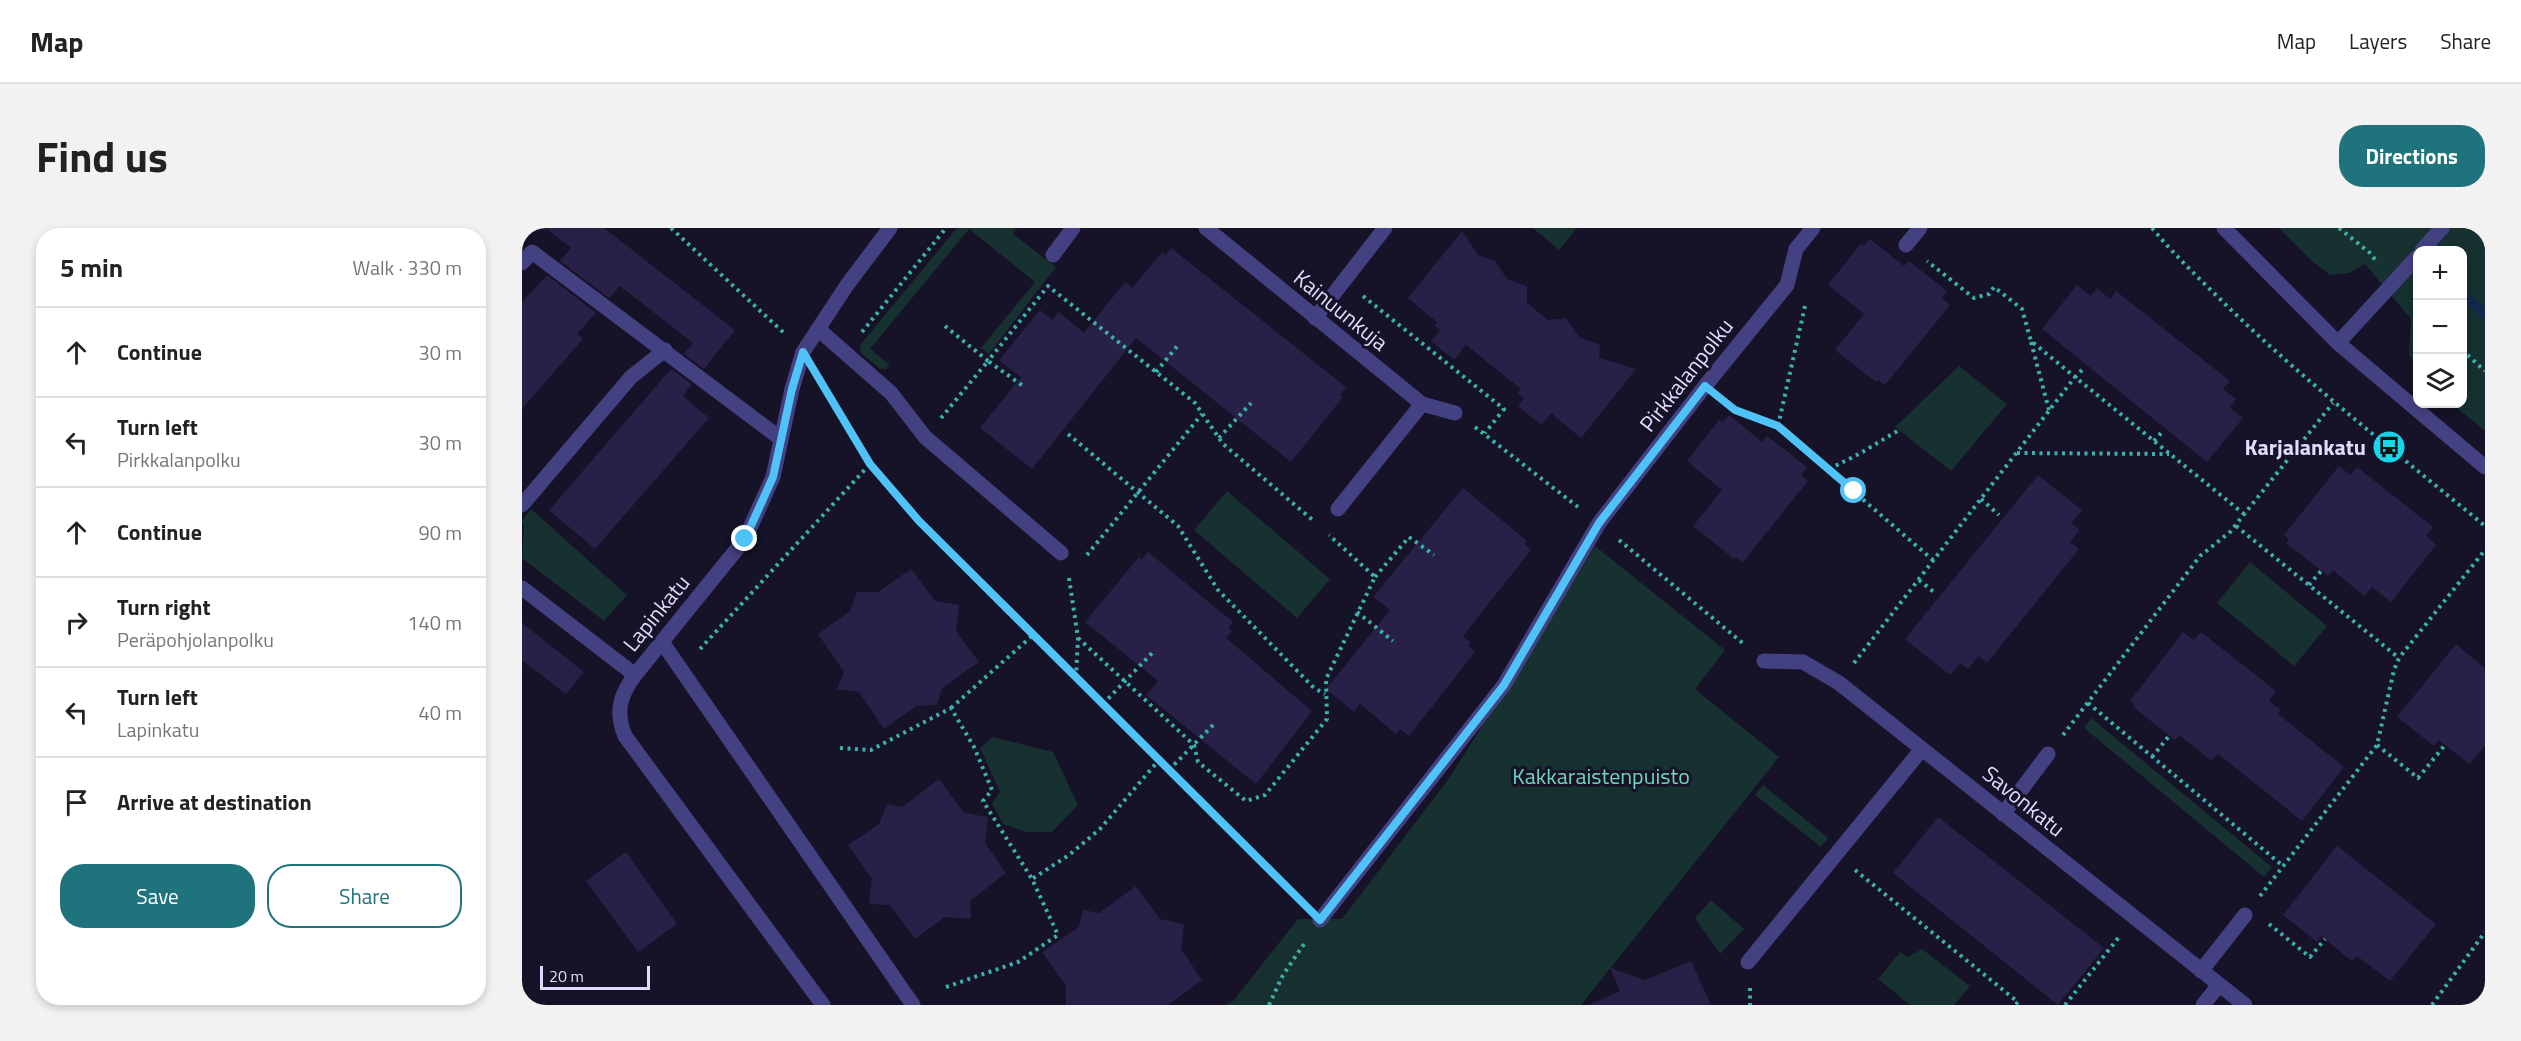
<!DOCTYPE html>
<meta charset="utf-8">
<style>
body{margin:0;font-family:"Titillium Web",sans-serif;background:#f2f2f2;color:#222}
.controls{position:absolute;right:18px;top:18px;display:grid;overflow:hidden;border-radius:12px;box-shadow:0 3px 9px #0003}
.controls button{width:54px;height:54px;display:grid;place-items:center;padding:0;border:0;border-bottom:2px solid #e0e0e0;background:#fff;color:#222;font:30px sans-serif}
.scale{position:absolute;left:18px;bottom:15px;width:110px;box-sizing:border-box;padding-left:6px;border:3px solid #e0dcfc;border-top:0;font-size:16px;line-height:21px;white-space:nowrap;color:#e0dcfc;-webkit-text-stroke:4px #161227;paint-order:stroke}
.stop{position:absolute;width:18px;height:18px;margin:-14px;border:4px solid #4fc3f7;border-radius:50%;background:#fff}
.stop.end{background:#4fc3f7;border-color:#fff;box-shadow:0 2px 6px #0008}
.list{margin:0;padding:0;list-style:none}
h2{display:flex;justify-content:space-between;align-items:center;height:78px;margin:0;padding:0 24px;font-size:26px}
h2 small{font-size:20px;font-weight:400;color:#767676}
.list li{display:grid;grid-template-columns:39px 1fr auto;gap:18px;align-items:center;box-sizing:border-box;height:90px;padding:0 24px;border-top:2px solid #e0e0e0}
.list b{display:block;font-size:22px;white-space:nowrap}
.list p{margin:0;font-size:20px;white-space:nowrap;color:#767676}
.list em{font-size:20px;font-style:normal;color:#767676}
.actions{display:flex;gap:12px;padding:18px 24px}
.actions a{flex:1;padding:14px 0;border:2px solid #1e737d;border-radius:24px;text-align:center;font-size:21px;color:#1e737d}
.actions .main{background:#1e737d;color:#fff}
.icon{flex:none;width:33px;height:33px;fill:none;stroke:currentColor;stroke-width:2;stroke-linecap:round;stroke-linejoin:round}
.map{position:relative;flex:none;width:1963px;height:777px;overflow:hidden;border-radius:24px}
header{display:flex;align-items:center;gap:36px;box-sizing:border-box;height:84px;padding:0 30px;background:#fff;border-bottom:2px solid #e0e0e0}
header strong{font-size:28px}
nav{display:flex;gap:33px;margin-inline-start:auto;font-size:21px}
.intro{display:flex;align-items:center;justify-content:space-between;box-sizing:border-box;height:144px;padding:0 36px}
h1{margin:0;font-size:42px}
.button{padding:15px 27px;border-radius:24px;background:#1e737d;color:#fff;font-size:21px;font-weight:700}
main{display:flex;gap:36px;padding:0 36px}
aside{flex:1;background:#fff;border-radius:24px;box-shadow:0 3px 9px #0003}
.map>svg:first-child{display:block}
.green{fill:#163130}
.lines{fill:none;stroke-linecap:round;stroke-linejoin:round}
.stream{stroke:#13284a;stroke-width:10}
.building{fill:#282047}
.path{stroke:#3bb1ab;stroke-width:4;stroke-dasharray:3 4.5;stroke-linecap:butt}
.minor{stroke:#444182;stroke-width:15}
.route{stroke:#4fc3f7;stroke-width:8}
.labels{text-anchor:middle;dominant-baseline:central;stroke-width:6;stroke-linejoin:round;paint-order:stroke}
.street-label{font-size:22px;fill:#e0dcfc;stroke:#161227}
.poi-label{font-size:22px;font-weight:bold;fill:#e0dcfc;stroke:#161227;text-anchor:end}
.park-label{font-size:22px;fill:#6dd7bd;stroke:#161227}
</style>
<header>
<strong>Map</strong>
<nav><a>Map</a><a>Layers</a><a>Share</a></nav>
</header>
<div class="intro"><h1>Find us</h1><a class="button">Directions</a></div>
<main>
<aside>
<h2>5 min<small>Walk · 330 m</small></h2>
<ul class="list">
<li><svg class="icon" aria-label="ahead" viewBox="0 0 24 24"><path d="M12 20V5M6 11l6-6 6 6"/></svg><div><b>Continue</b></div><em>30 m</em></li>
<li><svg class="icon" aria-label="left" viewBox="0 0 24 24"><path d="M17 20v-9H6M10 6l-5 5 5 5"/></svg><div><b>Turn left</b><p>Pirkkalanpolku</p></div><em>30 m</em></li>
<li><svg class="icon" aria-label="ahead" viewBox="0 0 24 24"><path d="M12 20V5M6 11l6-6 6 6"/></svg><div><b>Continue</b></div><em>90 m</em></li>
<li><svg class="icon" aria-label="right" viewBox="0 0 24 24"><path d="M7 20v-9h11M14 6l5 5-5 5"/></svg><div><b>Turn right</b><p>Peräpohjolanpolku</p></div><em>140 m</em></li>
<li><svg class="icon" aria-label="left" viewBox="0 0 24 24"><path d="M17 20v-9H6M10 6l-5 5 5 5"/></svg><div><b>Turn left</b><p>Lapinkatu</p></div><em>40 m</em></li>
<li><svg class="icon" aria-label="arrive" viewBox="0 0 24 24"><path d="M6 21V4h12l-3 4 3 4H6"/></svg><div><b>Arrive at destination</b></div></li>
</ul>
<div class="actions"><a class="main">Save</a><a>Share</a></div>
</aside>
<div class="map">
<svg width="1963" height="777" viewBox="0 0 1963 777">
<rect width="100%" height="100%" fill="#161227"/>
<path class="green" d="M435 0H495L491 6 534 39 467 126 459 120 513 54 447 1 348 121 368 137 364 141H358L339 125 338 117Z
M1011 0H1055L1037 22Z
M1757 0H1955L1963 7V203L1930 176H1940V22H1896L1895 139 1887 126 1889 91 1843 36 1827 45 1808 47 1791 34Z
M1437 138 1485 176 1429 243 1373 199Z
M705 263 808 351 775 390 672 302Z
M9 281 105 367 82 393 0 330 2 300 0 293Z
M1073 318 1203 422 1173 461 1257 529 1059 777H703L711 773 776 691H820L928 549Z
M1728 334 1805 398 1772 438 1695 375Z
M1569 490 1750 639 1742 649 1562 500Z
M471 509 531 524 556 577 530 604H504L481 596 470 575 478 564 458 520Z
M1241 557 1306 610 1299 619 1233 567Z
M1189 672 1222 701 1198 726 1173 690Z
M1400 721 1448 758 1432 777H1388L1356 751 1378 724 1386 729Z"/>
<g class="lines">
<path class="stream" d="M1940 66 1963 86"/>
</g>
<path class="building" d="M24 0H82L213 102 182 141 162 126 171 115 98 58 87 70 38 33 49 20Z
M940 3 956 27 973 33 985 51 1005 58V75L1026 92 1044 90 1057 109 1078 117 1077 130 1114 141 1059 210 1029 185 1019 197 996 178 1002 170 996 165 999 161 944 117 932 132 909 113 918 102 912 98 915 94 886 70Z
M1348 11 1382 38 1387 33 1425 63 1420 70 1428 77 1363 157 1356 152 1354 154 1313 122 1342 86 1306 57 1339 15 1342 18Z
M649 20 824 159 818 167 821 169 769 234 614 110 510 241 458 200 499 149 477 132 518 82 530 92 537 84 562 105 603 54 610 60 640 24 644 27Z
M25 47 74 85 55 106 61 111 0 181V74Z
M1555 57 1569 68 1575 60 1588 71 1594 63 1708 153 1701 161 1714 171 1708 180 1721 190 1685 234 1520 101Z
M149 141 170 156 161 168 187 190 73 321 27 282Z
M1207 187 1240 214 1245 208 1285 239 1279 247 1286 253 1221 334 1214 329 1212 331 1171 298 1200 262 1165 233 1197 192 1201 194Z
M1817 238 1828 247 1835 239 1911 299 1904 308 1914 317 1869 374 1850 359 1842 368 1811 342 1806 348 1764 315 1767 311 1762 307Z
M1516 247 1560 282 1549 295 1558 302 1548 314 1557 321 1465 435 1457 428 1446 441 1438 435 1428 447 1383 411Z
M941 260 1005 313 1002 316 1009 322 941 408 949 415 947 418 953 424 887 508 878 501 874 506 838 476 832 484 804 461 868 382 851 369Z
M626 324 711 394 706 400 710 403 704 410 790 483 734 556 624 467 636 453 563 394 617 329 620 331Z
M389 341 413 373 437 377 434 403 457 434 420 460 415 477 394 478 362 501 337 464 315 461 322 444 296 406 328 383 335 364H356Z
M0 395 62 444 44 466 0 432Z
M1661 404 1672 412 1679 404 1754 463 1747 473 1759 482 1756 486 1822 539 1780 593 1696 526 1690 533 1657 507 1653 512 1611 479 1613 477 1608 473Z
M1934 416 1963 440V518L1947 536 1917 512 1912 518 1875 489Z
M417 551 442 585 466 589 463 615 484 645 448 673 449 691 423 689 393 711 368 677 347 676 350 651 326 617 357 596 365 576 380 579Z
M1416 589 1582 720 1536 777 1371 645Z
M1815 618 1914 696 1868 753 1835 728 1830 733 1799 708 1795 714 1761 687Z
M104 624 155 696 116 724 64 653Z
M614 658 638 691 662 696 659 721 680 752 646 777H544V758L520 724 557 699 561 682 577 685Z
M1169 733 1189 777H1067L1098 763 1088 740 1123 752Z"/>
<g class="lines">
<path class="path" d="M149 0 262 105
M1630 0C1653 28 1680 53 1706 79 1787 157 1876 226 1963 298
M1817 0 1848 25 1855 34
M841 68 982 181 963 205
M423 98 466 133 526 58 673 175 701 216 793 294
M340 104 424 0
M1509 114 1527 182
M1940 122 1963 143
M1560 142 1553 149 1722 286
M634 144 657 116
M299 153 348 236 397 293 780 675
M1202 173 1213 182 1256 198 1412 333
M419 190 466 133 501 158
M1256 198 1283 78
M953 199 1056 279
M546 206 656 298 696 362 792 460 803 466
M697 210 729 175
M1632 213 1639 205
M1495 225 1647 226
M1307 241 1337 226 1377 202
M1459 271 1477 287
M1714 298 1877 430
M1097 312 1223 417
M565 327 680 186
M853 349 887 309 912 327
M547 350 556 410 554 449
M1397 352 1413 365
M1787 357 1799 343
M835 384 871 413
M556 410 672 517 676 534 724 573 743 567 805 491 804 451 853 349 807 307
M178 421 348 236
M1332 435 1553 149 1509 113 1500 81 1472 59 1467 66 1452 70 1405 33
M1566 475 1761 638
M581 476 632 423
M429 480 511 407
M1541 507 1678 328 1708 304 1811 175
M1855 517 1896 550 1923 517
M318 520 349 522 429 480 452 519 470 562 461 573 510 651
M1630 529 1647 508
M647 542 693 495
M1333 642 1496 774 1493 777
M1738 668 1855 517 1872 442 1877 430 1963 322
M1747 696 1788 729 1803 711
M424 759 496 734 536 707 510 651 547 627 578 601 637 532
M1228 760V777
M747 777 761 747 784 713
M1543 777 1597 709
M1910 777 1963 704"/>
<path class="minor" d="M684 0 900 176 933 185
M1702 0 1816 115 1963 239
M1384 17 1398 0
M1900 22 1920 0
M531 27 551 0
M0 35 10 24 259 211
M793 90 863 0
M296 101 369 165 403 209 539 325
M1816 115 1896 28
M0 277 109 149 143 122
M816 281 900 176
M0 360 113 447
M140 414 391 777
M1242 433 1281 434 1317 455 1723 777
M1481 586 1526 526
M798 692 982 457 1077 295 1183 158 1265 57 1274 21 1291 0
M1226 734 1400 521
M1679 743 1723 687
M301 777 103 508C93 484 98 467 113 447L223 311 251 249 270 161 281 124 325 57 368 0
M1681 777 1697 757"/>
</g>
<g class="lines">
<path class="route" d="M223 311 251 249 270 161 281 124 348 236 397 293 798 692 982 457 1077 295 1183 158 1213 182 1256 198 1332 263"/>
</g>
<defs>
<symbol id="bus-disc" viewBox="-11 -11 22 22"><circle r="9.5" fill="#18d5ec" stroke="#161227"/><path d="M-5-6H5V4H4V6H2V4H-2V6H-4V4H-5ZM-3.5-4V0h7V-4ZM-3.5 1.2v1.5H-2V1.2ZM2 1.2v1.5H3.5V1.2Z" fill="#111"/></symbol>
</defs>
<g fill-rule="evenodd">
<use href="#bus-disc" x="1848" y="200" width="38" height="38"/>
</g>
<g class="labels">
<g class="street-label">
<text transform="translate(819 82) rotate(39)">Kainuunkuja</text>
<text transform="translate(1164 147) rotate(-52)">Pirkkalanpolku</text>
<text transform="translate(134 385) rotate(-51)">Lapinkatu</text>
<text transform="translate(1502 573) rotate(39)">Savonkatu</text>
</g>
<g class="poi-label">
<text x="1844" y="219">Karjalankatu</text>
</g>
<g class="park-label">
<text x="1079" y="548">Kakkaraistenpuisto</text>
</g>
</g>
</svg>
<div class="controls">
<button>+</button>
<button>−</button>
<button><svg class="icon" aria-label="layers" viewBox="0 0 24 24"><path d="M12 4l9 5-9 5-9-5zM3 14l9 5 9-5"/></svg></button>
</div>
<div class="scale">20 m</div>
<div class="stop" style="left:1332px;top:263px"></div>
<div class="stop end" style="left:223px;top:311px"></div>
</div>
</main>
